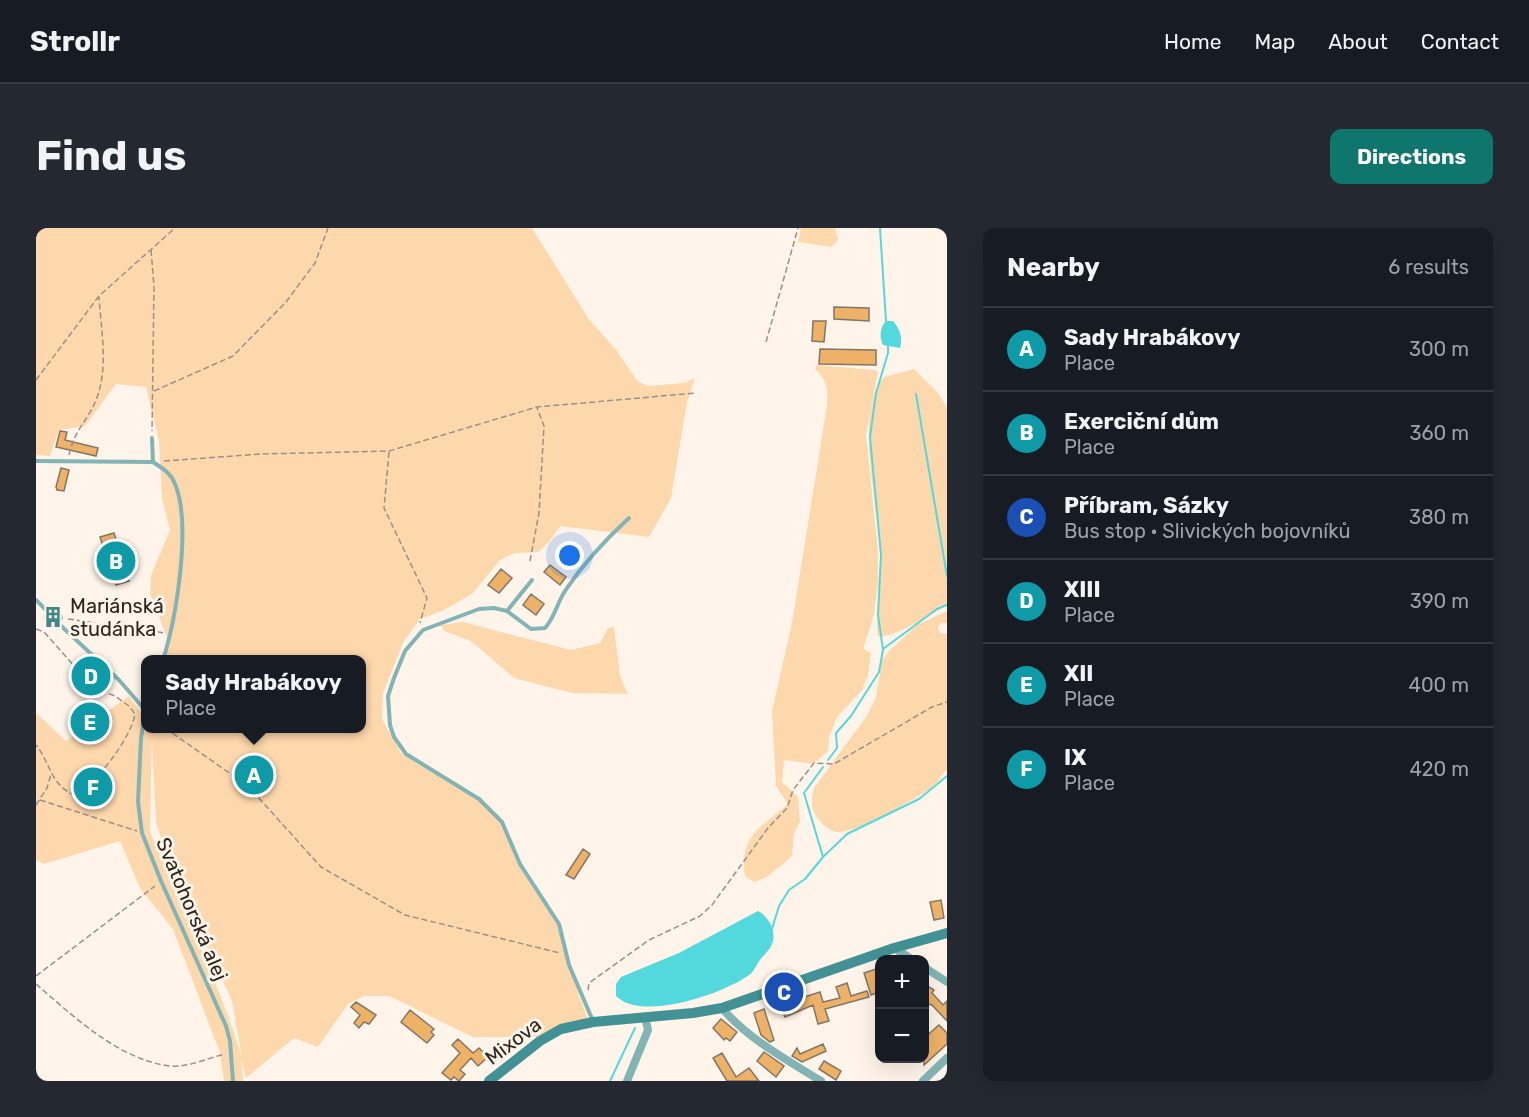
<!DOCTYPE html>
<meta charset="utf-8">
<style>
body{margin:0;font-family:Rubik,sans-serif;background:#242831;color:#f1f3f6}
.controls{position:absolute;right:18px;bottom:18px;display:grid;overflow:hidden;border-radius:12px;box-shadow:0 6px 24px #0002}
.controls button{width:54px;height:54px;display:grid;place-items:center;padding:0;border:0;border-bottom:2px solid #363941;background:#171b24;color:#f1f3f6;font:30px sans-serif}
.you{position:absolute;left:534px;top:328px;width:21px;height:21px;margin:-15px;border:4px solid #fff;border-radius:50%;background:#1a73e8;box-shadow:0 0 0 9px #1a73e833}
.badge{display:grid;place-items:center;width:39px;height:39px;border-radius:50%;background:#0f766e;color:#fff;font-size:20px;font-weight:700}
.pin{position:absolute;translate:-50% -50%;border:3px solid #fff;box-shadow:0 2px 6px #0006}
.popup{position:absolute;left:105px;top:427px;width:225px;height:78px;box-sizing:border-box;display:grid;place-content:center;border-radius:12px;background:#171b24;filter:drop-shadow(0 2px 4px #0005);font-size:20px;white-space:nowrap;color:#9ea1a6}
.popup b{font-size:22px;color:#f1f3f6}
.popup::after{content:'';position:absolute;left:50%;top:100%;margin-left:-12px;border:12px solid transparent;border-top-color:#171b24}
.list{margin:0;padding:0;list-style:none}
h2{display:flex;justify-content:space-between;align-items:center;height:78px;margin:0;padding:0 24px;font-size:26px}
h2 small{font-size:20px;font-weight:400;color:#9ea1a6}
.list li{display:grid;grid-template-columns:39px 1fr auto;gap:18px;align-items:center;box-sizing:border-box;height:84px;padding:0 24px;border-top:2px solid #363941}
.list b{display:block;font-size:22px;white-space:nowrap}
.list p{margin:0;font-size:20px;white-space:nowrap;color:#9ea1a6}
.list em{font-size:20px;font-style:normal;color:#9ea1a6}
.map{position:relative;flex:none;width:911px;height:853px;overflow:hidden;border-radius:12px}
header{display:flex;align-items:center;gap:36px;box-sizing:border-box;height:84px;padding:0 30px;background:#171b24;border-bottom:2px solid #363941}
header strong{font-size:28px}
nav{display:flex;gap:33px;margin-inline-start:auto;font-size:21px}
.intro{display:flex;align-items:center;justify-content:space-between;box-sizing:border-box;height:144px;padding:0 36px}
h1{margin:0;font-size:42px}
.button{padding:15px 27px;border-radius:12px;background:#0f766e;color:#fff;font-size:21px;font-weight:700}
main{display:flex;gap:36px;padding:0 36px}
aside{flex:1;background:#171b24;border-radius:12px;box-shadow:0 6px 24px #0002}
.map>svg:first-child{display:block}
.green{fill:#fed8ad;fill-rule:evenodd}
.water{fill:#53d8dd}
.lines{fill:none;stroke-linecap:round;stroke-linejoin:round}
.stream{stroke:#53d8dd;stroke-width:2}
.building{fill:#edb268;stroke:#847665;stroke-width:1.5}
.path{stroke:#999188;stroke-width:1.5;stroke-dasharray:6 3;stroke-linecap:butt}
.lane{stroke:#83b4b5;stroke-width:4}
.street{stroke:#83b4b5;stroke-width:8}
.secondary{stroke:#429295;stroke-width:10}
.labels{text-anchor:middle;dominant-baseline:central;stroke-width:6;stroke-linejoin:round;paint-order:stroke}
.poi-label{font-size:20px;fill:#2b251e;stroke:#fef4e9;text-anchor:start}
.street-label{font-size:20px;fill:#2b251e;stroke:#fef4e9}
</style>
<header>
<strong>Strollr</strong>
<nav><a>Home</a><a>Map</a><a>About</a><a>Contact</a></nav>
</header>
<div class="intro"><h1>Find us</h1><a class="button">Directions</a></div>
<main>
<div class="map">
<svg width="911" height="853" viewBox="0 0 911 853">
<rect width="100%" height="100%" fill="#fef4e9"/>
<path class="green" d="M0 0H496L552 90 581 123 601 153 612 158 648 155 659 150 651 174 635 270 613 309 524 298 514 313 502 324 479 325 464 332 436 366 406 383 384 391 368 413 347 465 346 491 365 525 443 573 458 585 469 601 481 634 523 697 543 768 553 793 502 809H437L353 768H328L312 776 282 819 258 810 210 850 205 830 207 853H188L184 825 137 701 104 660 84 613 8 636 0 632V485L30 513 93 468 110 492V500H326V432L126 431 131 409 114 366 115 347 134 302 126 270 123 213 110 159 80 156 49 198 23 202 14 228 0 227ZM116 513 120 595 139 648 196 773 206 829 191 785 153 689 114 604Z
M765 0H799L802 12 796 19 762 14Z
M780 137 839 142 842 144 830 207 842 322V354L838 387 827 421 835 425 832 447 826 462 801 489 793 509 792 523 777 536 748 532 746 554 762 569 764 593 758 606 756 628 731 649 718 654 709 648C703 607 725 600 752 576L740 558 736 483 756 395 791 177C792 161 791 152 779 141Z
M878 141 902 165 911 180V377C900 384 854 412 842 408L841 401C841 375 846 349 844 323 843 278 817 185 848 149Z
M911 383V395H905L902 400 904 405 911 406V542C905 547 902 555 896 559 878 572 824 603 804 604 797 605 789 599 785 594 774 582 775 575 778 560L830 489 840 470 846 433 853 423 881 397Z
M427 394 535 422 564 415 572 400 578 399 584 448 592 466 536 465 478 450 435 413 408 403 405 397Z"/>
<path class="water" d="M850 93H857C864 101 867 110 864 120L847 117C843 109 844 99 850 93Z
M722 683C733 688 742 706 735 718 733 723 727 727 724 732 720 737 718 744 713 747 687 766 605 794 580 768V756L585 749 643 725Z"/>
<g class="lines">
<path class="stream" d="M844 0 850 93
M880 166 911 348
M847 421 901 381 911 377
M792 532 801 520 800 505 815 488 843 444 847 422 842 387 845 327 834 209 840 165 852 125V117
M787 539 768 565 787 629
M735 704 743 678 753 662 769 651 787 629 811 606 883 571 911 548
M574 853 599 800"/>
</g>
<path class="building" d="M798 79 833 80V93L798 91Z
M777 93H790L788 114 776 113Z
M784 121 840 122V137L783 136Z
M24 203 31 204 29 212 62 220 60 228 20 219Z
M25 240 33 242 28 263 21 262 20 259Z
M78 305 93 353 80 357 64 309Z
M514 337 530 349 524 357 508 344Z
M465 341 476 350 463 365 452 357Z
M495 366 508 376 500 387 487 377Z
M547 621 554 626 538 651 530 647Z
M905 672 908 690 898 692 894 674Z
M843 740V755L841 756 843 764 835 767 828 745Z
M811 755 815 768 831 763 833 769 789 781 793 793 782 796 777 777 749 789 744 777 784 764 787 774 804 770 800 759Z
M888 756 898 762 896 765 907 777 911 773V793L896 777 888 775Z
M320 774 340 787 333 796 328 794 323 800 318 795 324 787 315 779Z
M728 781 738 812 734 814 725 807 718 785Z
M374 782 398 801 395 804 398 807 391 815 365 794Z
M685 791 701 804 694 813 690 810 688 812 677 800Z
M903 797 911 805V816L888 837V810Z
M422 811 437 825 443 820 452 829 442 838 435 830 424 842 429 846 423 853 418 849 415 852 406 845 424 825 416 817Z
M787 816 790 823 766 834 756 828 761 820 764 826Z
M728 824 748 838 740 849 721 833Z
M686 825 700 849 713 840 723 853H691L677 830Z
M788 833 805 843 800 852 783 841Z"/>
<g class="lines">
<path class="path" d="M115 22 118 58 116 203
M730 114 762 0
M0 152 63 68 139 0
M118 163 197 128 250 74 279 35 292 0
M353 224 348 280 391 370 384 395
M33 227C39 200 52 193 60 172 73 140 65 102 63 69
M128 233 225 226 353 223 501 179 660 165
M494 333 503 285 508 198 501 180
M32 391 129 405
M0 401 8 404 48 449 63 462 79 468 93 478 99 486C96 508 58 561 36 566 14 555 14 534 0 517
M129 500 212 558 285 639 369 687 524 725
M4 572 101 603
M0 577 11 560 15 546
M0 748 119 658
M0 756C37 788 83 832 134 838 151 840 172 830 189 826
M552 762 553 755 613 712 664 688 676 677 732 600 751 580 757 562 778 535 798 536 896 479 911 474"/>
<path class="lane" d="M116 210 117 234
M0 233 117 234C126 240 135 245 139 256 156 296 140 391 127 432
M0 372 12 384 18 382 23 384 25 390 22 395
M471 383 496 352
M12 384 10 389 12 394 17 397 22 395
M22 395 83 452 110 483
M110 481 105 510 102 574 106 605 125 653 190 798 194 813 197 853
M557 793 533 737 523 696 484 636 466 594 443 571 370 526 358 509 354 497 352 468 358 450 369 423 387 402 443 381 458 380 471 383 495 401 509 400C519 389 521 375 529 363 547 336 569 312 593 290"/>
<path class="street" d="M858 720 877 732
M888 739 911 754
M686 780C712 811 751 832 785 853
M591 853 612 802 609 789
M887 853 911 830"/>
<path class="secondary" d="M453 853 504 813 525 801 557 794 657 785 686 780 858 720 911 705"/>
</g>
<defs>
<symbol id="building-bare" viewBox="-9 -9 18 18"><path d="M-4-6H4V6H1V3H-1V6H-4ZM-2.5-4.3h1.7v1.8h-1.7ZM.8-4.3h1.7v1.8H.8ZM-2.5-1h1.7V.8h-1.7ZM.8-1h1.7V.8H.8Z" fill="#3f8789" stroke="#fef4e9" stroke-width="2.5" paint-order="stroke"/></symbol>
</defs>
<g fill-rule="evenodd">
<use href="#building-bare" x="2" y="374" width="30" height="30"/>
</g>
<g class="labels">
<g class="poi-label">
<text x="34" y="378">Mariánská<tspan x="34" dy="23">studánka</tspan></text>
</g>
<g class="street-label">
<text transform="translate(156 681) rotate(67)">Svatohorská alej</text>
<text transform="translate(477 813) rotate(-37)">Mixova</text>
</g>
</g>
</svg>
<div class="controls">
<button>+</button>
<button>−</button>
</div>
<div class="you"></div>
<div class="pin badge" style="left:218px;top:547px;background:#0f9aa8">A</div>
<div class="popup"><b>Sady Hrabákovy</b>Place</div>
<div class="pin badge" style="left:80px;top:333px;background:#0f9aa8">B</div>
<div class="pin badge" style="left:748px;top:764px;background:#1a4fb4">C</div>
<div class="pin badge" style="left:55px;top:448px;background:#0f9aa8">D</div>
<div class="pin badge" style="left:54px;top:494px;background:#0f9aa8">E</div>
<div class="pin badge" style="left:57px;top:559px;background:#0f9aa8">F</div>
</div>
<aside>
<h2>Nearby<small>6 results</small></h2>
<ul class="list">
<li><span class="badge" style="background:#0f9aa8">A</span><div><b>Sady Hrabákovy</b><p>Place</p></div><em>300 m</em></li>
<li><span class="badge" style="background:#0f9aa8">B</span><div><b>Exerciční dům</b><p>Place</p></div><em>360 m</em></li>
<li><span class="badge" style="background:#1a4fb4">C</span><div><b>Příbram, Sázky</b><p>Bus stop · Slivických bojovníků</p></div><em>380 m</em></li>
<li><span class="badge" style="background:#0f9aa8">D</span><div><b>XIII</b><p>Place</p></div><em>390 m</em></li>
<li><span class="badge" style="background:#0f9aa8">E</span><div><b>XII</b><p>Place</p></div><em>400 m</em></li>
<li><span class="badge" style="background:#0f9aa8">F</span><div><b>IX</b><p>Place</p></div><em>420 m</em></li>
</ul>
</aside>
</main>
